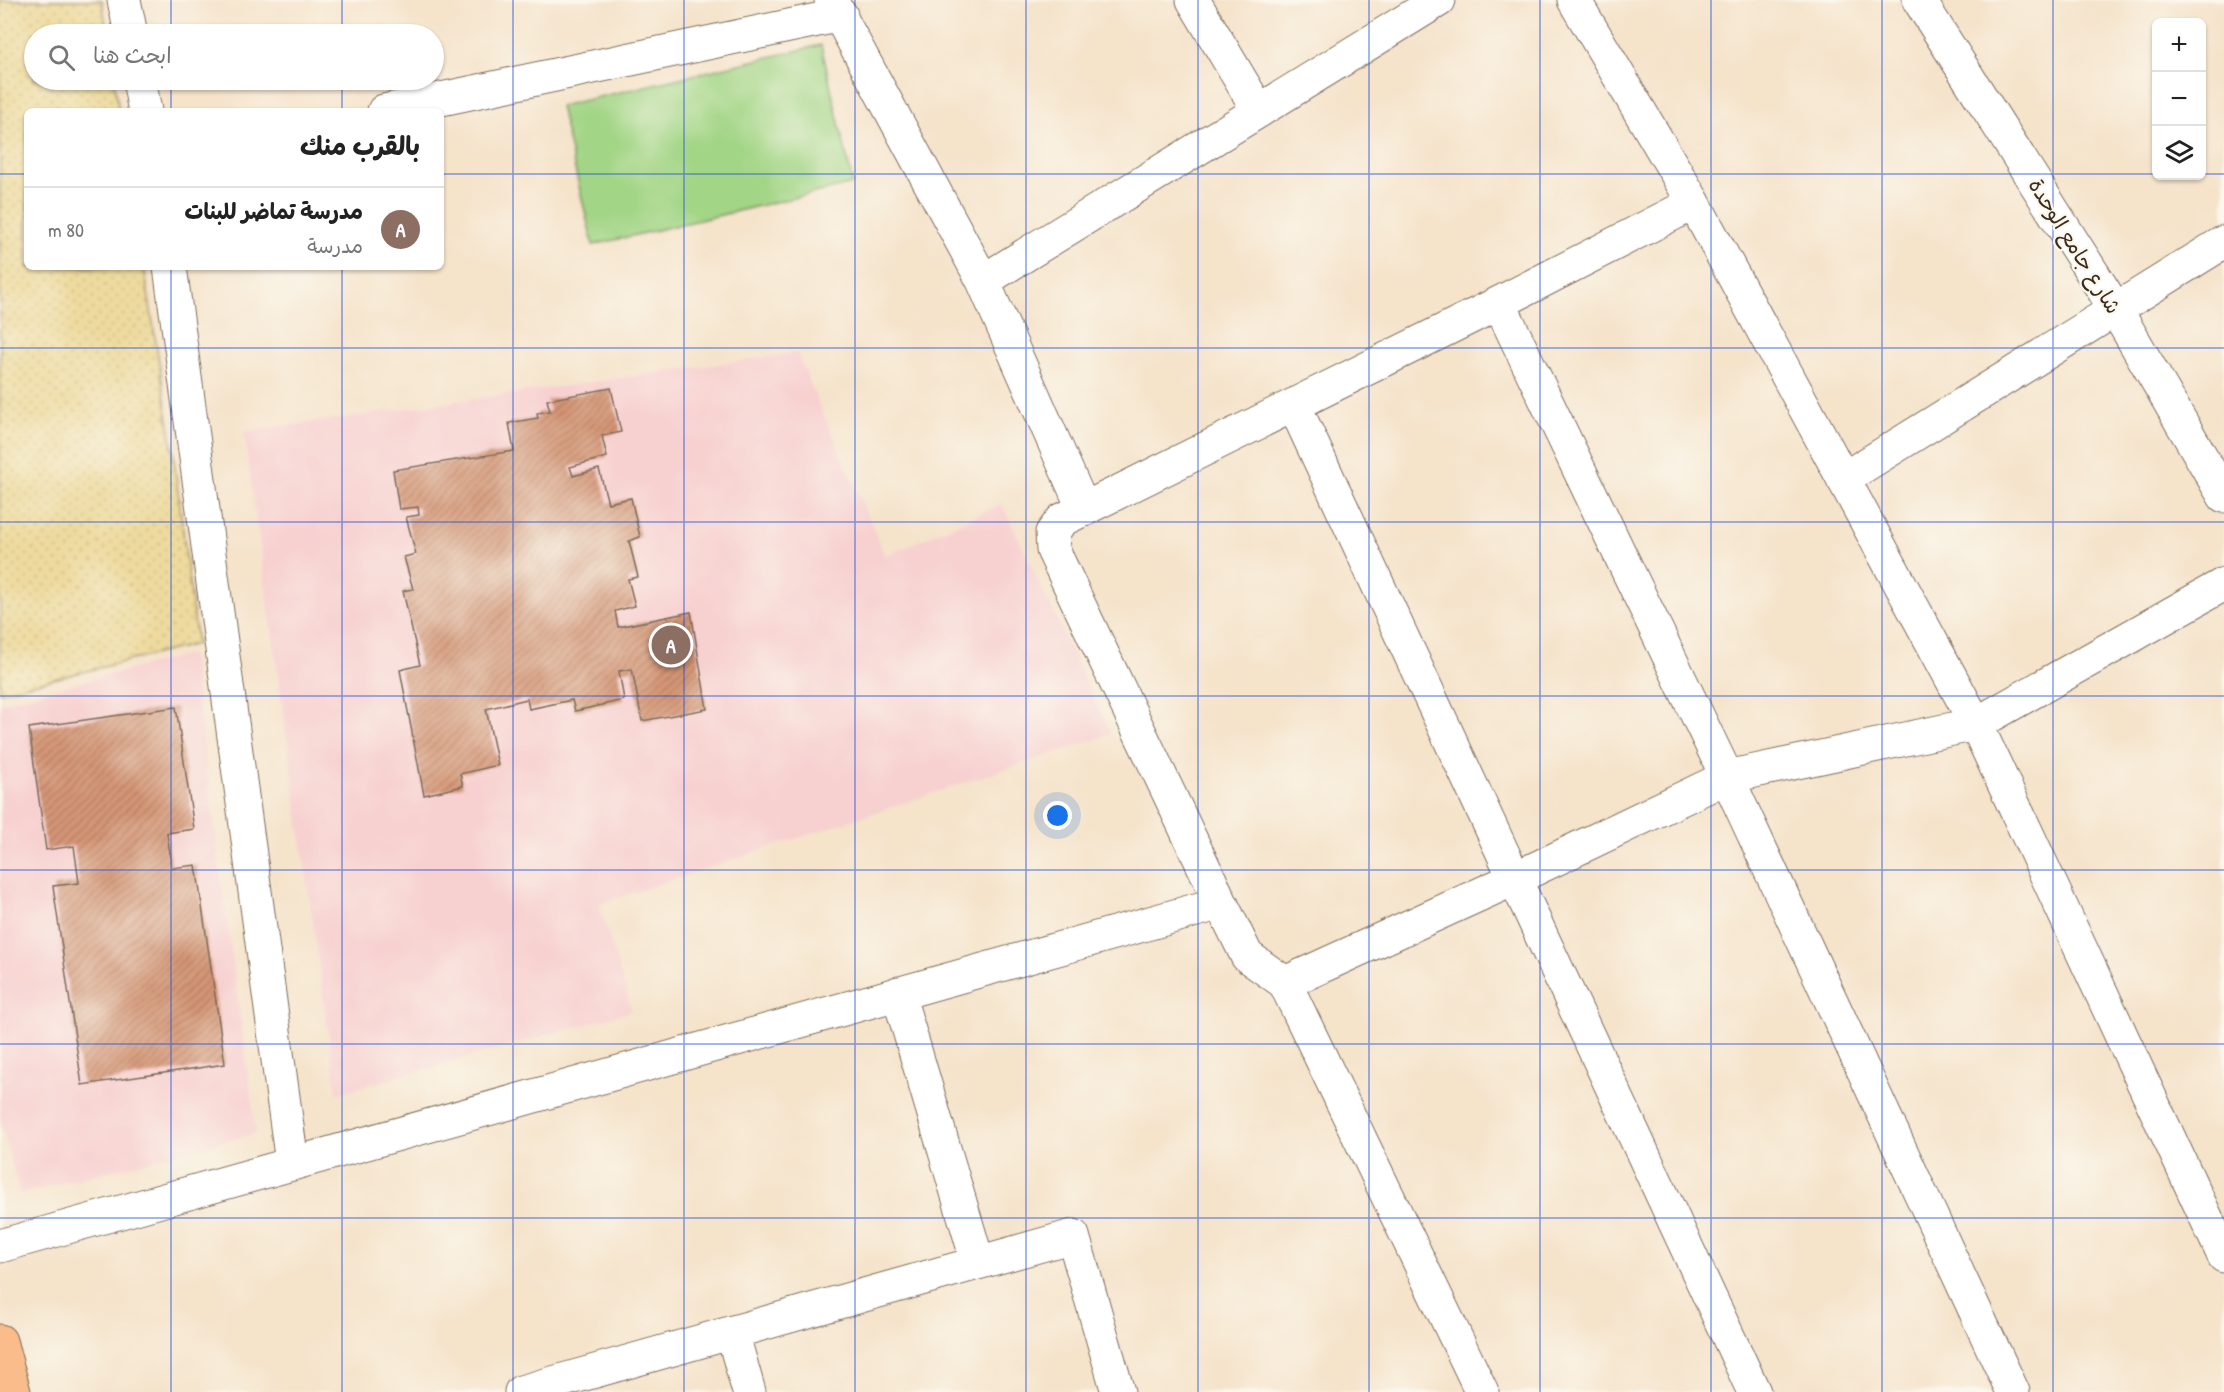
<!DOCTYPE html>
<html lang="ar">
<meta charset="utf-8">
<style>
body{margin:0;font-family:"Patrick Hand","Playpen Sans Arabic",sans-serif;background:#f6f6f6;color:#222;direction:rtl}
.controls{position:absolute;right:18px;top:18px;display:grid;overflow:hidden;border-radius:9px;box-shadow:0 2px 4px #0004}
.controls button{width:54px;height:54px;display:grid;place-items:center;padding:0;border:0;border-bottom:2px solid #e0e0e0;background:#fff;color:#222;font:30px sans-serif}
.you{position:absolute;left:1058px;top:816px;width:21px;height:21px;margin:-15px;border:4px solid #fff;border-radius:50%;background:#1a73e8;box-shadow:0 0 0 9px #1a73e833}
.badge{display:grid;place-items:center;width:39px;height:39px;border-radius:50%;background:#d93025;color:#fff;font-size:20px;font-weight:700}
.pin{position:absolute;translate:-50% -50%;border:3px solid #fff;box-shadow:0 2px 6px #0006}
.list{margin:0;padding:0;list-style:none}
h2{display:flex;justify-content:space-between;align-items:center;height:78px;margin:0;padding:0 24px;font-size:26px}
h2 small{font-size:20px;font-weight:400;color:#767676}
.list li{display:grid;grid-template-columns:39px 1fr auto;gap:18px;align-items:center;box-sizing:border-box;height:84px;padding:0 24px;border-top:2px solid #e0e0e0}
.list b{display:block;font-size:22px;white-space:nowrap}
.list p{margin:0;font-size:20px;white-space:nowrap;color:#767676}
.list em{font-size:20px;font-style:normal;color:#767676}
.icon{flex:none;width:33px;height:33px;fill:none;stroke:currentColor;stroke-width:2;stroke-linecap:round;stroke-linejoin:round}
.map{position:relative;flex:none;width:2224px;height:1392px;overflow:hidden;direction:ltr}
.search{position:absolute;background:#fff;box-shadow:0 2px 4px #0004;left:24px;top:24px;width:420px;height:66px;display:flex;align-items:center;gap:15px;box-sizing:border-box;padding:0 21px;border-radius:33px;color:#767676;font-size:22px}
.panel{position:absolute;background:#fff;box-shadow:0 2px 4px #0004;left:24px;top:108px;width:420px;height:162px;border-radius:9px;direction:rtl}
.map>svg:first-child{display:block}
.built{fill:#f7d0d0}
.grass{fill:#a2d585;stroke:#6e8052;stroke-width:1.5}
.sand{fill:url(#sand-dots);stroke:#94825e;stroke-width:1.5}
.building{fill:url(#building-hatch)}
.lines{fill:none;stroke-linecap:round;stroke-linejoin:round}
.minor-casing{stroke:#7c6b5a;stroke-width:35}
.major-casing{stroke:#7c6b5a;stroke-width:35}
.minor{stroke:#fff;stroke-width:33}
.major{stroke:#f9bc8a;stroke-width:33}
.grid{fill:none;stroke:#1d4ed8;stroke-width:1.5;stroke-opacity:0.55}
.labels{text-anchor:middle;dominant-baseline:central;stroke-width:4.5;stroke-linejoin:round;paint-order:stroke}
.street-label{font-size:21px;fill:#3b2a1e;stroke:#fbf7ec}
</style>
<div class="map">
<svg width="2224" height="1392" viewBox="0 0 2224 1392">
<defs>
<pattern id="sand-dots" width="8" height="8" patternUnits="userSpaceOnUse" patternTransform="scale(1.5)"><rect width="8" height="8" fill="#eeda9e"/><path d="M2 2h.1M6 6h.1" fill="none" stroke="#cdbb88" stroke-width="1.8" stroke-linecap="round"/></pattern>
<pattern id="building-hatch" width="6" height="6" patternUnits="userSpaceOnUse" patternTransform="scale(1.5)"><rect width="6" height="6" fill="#d59676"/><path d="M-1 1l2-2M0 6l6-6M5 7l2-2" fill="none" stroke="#ae7b60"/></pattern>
</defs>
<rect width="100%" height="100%" fill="#fbf7ec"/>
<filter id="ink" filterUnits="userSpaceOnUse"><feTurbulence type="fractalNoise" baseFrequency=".0167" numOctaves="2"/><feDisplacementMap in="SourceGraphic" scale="12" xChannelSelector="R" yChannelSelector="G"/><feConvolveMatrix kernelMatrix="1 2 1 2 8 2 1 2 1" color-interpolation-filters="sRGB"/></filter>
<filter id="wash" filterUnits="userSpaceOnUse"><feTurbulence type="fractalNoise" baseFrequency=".008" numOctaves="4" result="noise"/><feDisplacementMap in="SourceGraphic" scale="24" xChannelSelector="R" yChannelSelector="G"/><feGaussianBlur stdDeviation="1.35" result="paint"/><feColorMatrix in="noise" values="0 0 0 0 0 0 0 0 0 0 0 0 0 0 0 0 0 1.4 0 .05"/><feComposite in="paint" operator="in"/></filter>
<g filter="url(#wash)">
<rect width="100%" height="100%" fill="#f5e3ca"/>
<path class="built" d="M797 353 885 556 1002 504 1111 734 599 904 632 1011 337 1094 244 432Z
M191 654 256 1133 20 1194 0 1119V703Z"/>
<path class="grass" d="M821 45 853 184 593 245 560 106Z"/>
<path class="sand" d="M0 0H102L107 34H34V80H114L119 111H27V267H144L173 451 197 644 0 692Z"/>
<g id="blocks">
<path class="building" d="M611 388 621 432 602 436 607 457 570 467 573 476 599 469 608 503 631 498 640 537 629 541 638 577 628 579 635 606 615 611 618 627 691 612 707 709 642 721 632 669 619 671 624 700 575 711 572 700 529 709 527 699 486 709 498 765 460 774 463 786 424 795 400 670 420 665 403 591 413 589 404 557 416 554 406 517 419 515 418 507 399 509 393 470 514 451 509 423 538 418 537 413 550 411 547 400Z
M176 707 194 829 167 833 172 868 196 865 225 1064 82 1085 53 886 79 883 74 846 46 850 29 728Z"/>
</g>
</g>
<g filter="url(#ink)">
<use href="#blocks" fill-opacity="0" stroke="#7c6b5a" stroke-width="1.5"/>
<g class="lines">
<defs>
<path id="minor" d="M124 0 131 34
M831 0 983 281 1084 510
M1193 0 1259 111
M1574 0 1694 203 1976 724 2224 1256
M1919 0 2116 310 2224 496
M139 80 145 111
M384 111 841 15
M170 267 292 1163
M983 281 1439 0
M1499 303 1727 777 2013 1392
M1294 405 1754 1392
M1843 479 2224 242
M1285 983 1516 878 1727 777 1976 724 2224 584
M898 993 978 1263
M0 1246 1221 903
M732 1332 749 1392
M521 1392 1073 1236 1118 1392
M1482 1392 1285 983 1247 956 1221 903 1053 550 1052 533 1062 520 1499 303 1694 203"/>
<path id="major" d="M0 1341 14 1392"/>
</defs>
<use href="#minor" class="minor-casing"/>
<use href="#major" class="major-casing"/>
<use href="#minor" class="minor"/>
<use href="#major" class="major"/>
</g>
</g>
<path class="grid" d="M171 0V34M342 0V34M513 0V1392M684 0V1392M855 0V1392M1026 0V1392M1198 0V1392M1369 0V1392M1540 0V1392M1711 0V1392M1882 0V1392M2053 0V1392M171 80V111M342 80V111M0 174H27M441 174H2156M2202 174H2224M171 267V1392M342 267V1392M0 348H2224M0 522H2224M0 696H2224M0 870H2224M0 1044H2224M0 1218H2224"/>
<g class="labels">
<g class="street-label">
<text transform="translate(2075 246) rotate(58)">شارع جامع الوحدة</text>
</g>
</g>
</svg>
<div class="controls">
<button>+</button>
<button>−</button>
<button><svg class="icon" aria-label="layers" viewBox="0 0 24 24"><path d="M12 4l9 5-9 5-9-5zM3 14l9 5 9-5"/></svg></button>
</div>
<div class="you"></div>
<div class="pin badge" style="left:671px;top:645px;background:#8d6e63">A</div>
<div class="search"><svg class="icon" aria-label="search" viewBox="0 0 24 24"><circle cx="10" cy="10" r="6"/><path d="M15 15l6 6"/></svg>ابحث هنا</div>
<section class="panel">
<h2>بالقرب منك<small></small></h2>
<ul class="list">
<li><span class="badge" style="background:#8d6e63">A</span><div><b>مدرسة تماضر للبنات</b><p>مدرسة</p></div><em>80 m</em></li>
</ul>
</section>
</div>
